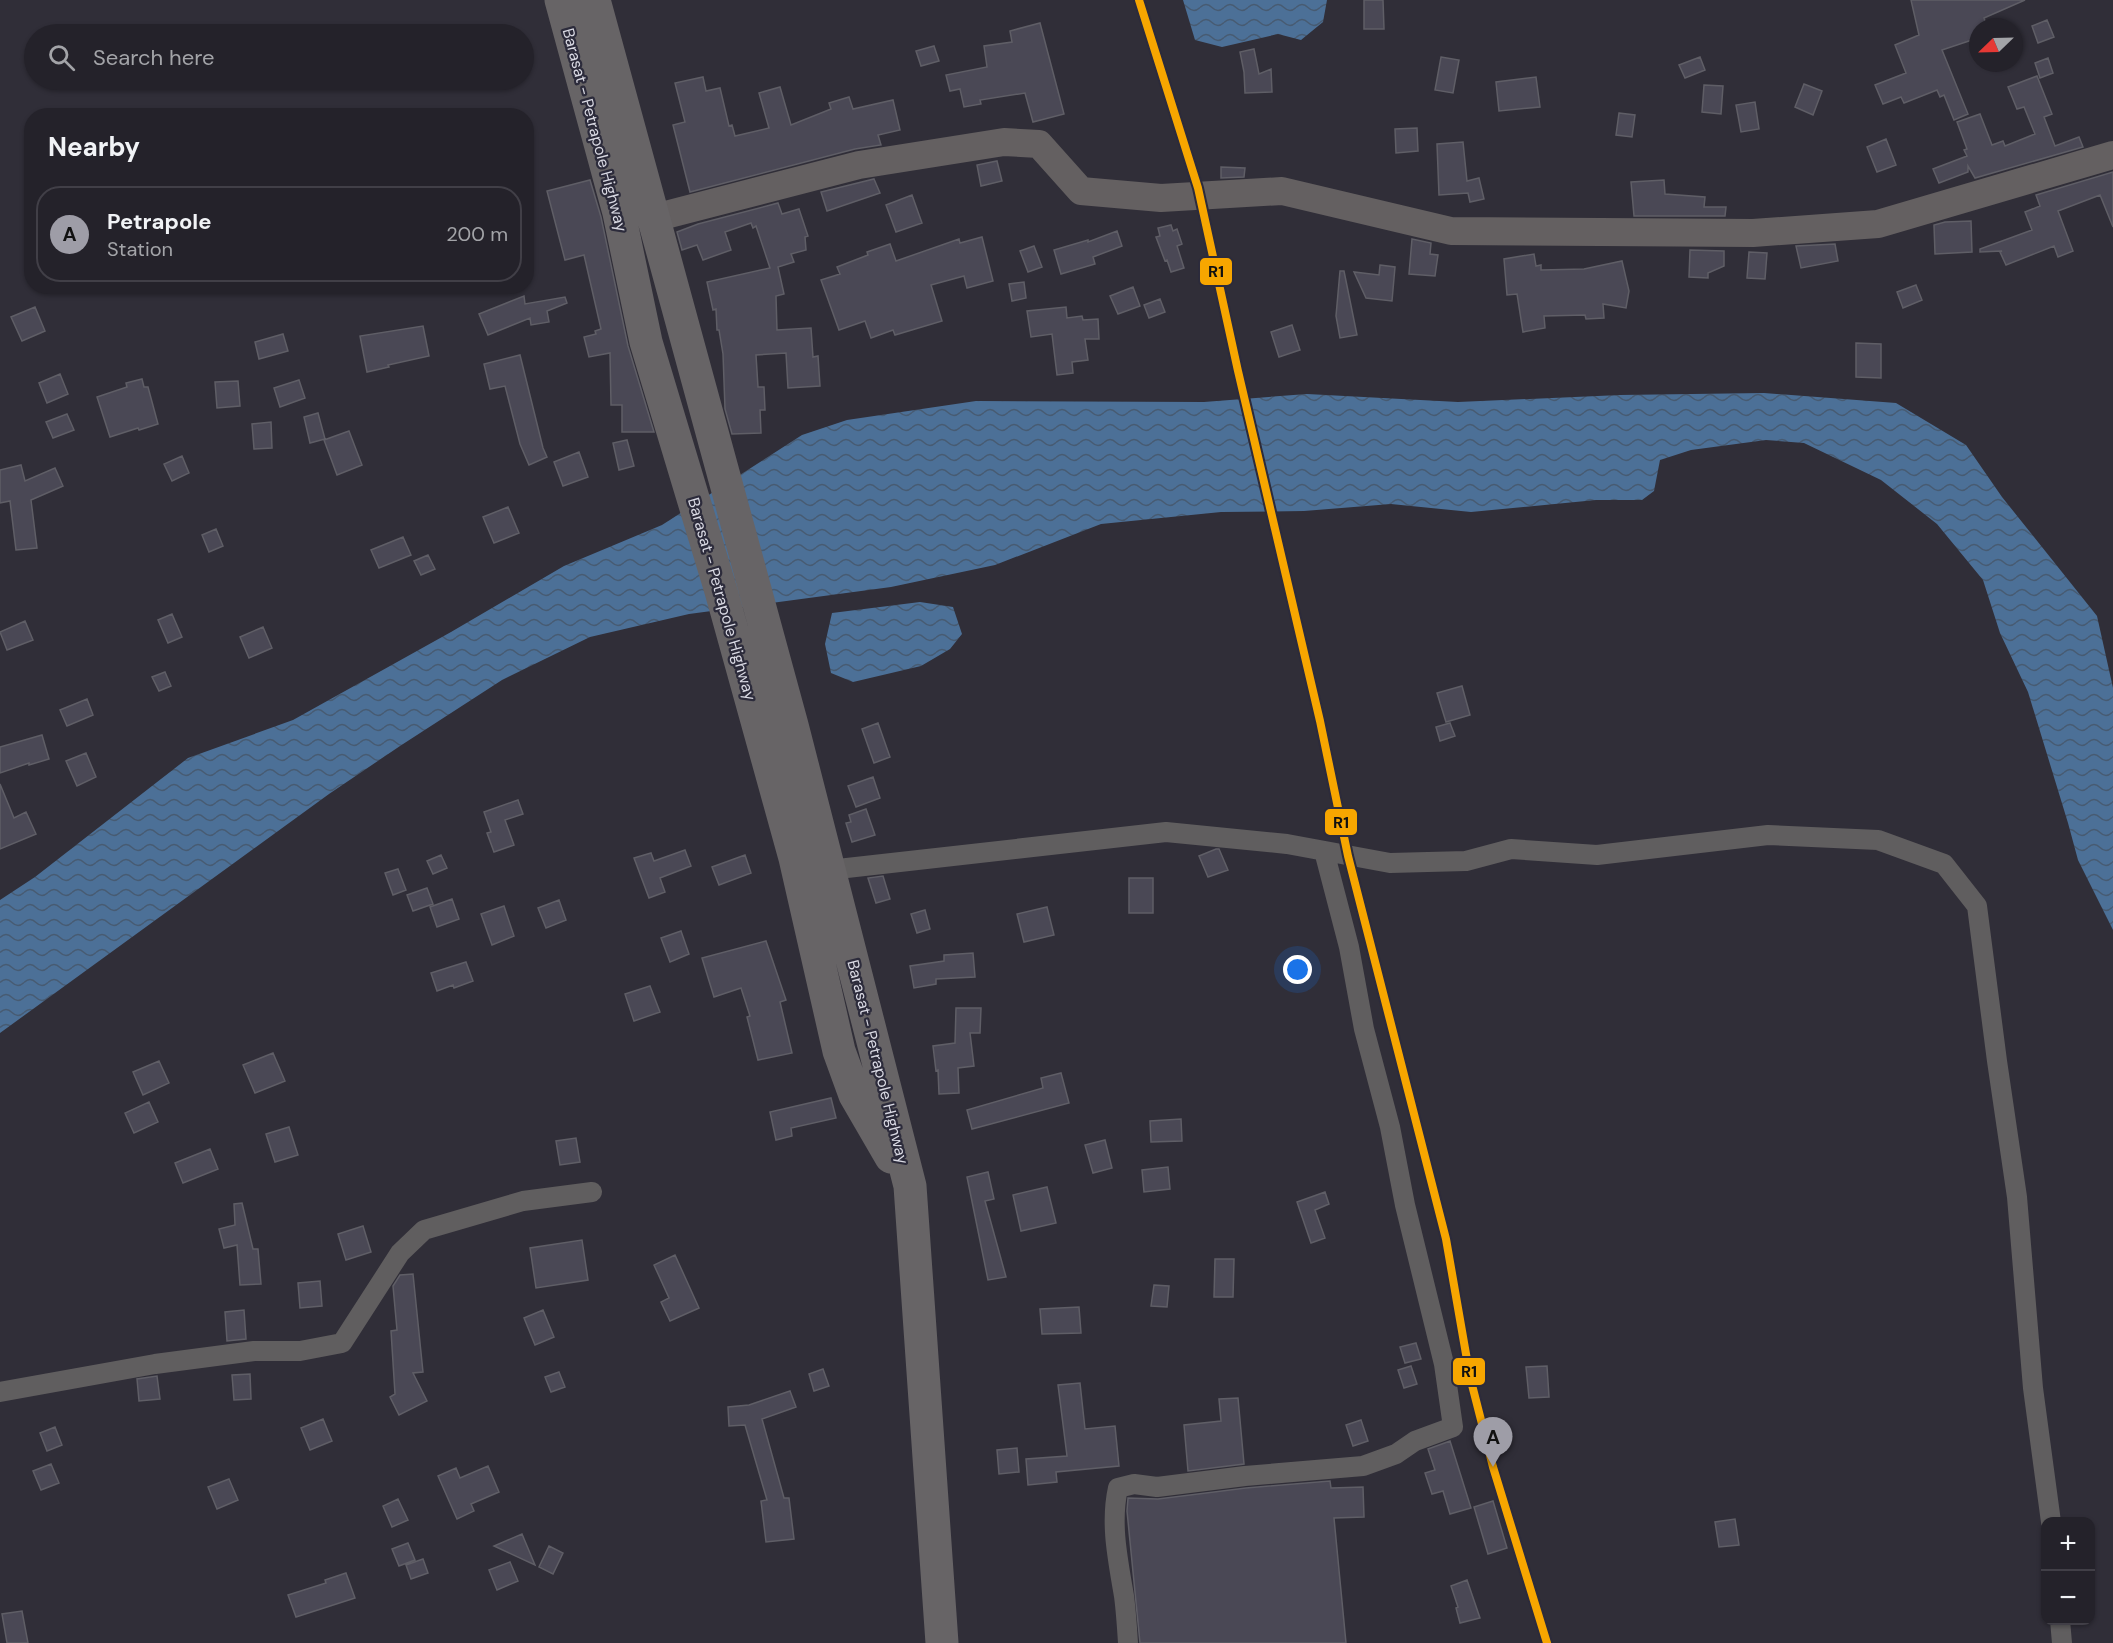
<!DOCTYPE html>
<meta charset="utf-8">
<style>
body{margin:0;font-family:"DM Sans",sans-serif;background:#2c2a32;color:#f1f3f6}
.controls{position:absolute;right:18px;bottom:18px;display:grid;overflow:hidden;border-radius:12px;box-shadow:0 2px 4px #0004}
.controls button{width:54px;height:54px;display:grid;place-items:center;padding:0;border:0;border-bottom:2px solid #413f47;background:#24222a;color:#f1f3f6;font:30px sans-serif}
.compass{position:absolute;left:1969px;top:18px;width:54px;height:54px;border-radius:50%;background:#24222a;box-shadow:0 2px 4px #0004;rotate:247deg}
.you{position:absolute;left:1298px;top:970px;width:21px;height:21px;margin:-15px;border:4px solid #fff;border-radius:50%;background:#1a73e8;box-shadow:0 0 0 9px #1a73e833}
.badge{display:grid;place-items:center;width:39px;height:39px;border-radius:50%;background:#9e9da7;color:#111;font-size:20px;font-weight:700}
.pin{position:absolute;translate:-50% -50px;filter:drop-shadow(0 2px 3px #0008)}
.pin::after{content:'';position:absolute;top:32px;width:21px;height:18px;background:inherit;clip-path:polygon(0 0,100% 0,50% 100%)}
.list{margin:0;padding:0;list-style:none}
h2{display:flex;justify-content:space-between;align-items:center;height:78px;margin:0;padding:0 24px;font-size:26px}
h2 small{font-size:20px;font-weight:400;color:#a3a4a8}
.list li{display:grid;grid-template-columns:39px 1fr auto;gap:18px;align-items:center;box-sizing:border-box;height:96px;margin:0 12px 12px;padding:0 12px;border:2px solid #413f47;border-radius:24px}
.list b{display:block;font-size:22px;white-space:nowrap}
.list p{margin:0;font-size:20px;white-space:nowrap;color:#a3a4a8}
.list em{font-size:20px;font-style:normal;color:#a3a4a8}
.icon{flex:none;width:33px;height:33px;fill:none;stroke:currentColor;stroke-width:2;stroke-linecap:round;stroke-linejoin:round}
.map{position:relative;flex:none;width:2113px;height:1643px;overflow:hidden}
.search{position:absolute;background:#24222a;box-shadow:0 2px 4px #0004;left:24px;top:24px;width:510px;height:66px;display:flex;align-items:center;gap:15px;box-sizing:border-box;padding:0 21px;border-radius:33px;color:#a3a4a8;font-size:22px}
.panel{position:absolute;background:#24222a;box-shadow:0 2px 4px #0004;left:24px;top:108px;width:510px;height:186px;border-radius:24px}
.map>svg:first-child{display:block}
.water{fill:url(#water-waves)}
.building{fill:#4a4855;stroke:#5f5e66;stroke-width:1.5}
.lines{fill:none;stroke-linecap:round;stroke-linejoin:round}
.street{stroke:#605e5f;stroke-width:20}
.secondary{stroke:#646061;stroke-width:28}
.highway{stroke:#676466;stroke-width:33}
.rail-1-casing{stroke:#2c2b3b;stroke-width:12}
.rail-1{stroke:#f7a600;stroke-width:8}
.labels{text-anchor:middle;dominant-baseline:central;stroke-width:4.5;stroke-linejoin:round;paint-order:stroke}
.street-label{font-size:16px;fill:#d9d9e3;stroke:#2c2b3b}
.line-badge{stroke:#2c2b3b;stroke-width:2}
.pale-badge-label{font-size:16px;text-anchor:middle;font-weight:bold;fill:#111}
</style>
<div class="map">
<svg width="2113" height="1643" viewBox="0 0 2113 1643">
<defs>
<pattern id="water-waves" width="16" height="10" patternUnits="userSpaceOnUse" patternTransform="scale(1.5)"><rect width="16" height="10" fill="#4c7097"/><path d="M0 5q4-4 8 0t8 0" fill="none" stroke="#475b72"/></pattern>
</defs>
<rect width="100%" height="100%" fill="#302e38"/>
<path class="water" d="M1183 0H1327L1323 22 1301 40 1278 34 1222 47 1195 40Z
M1764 393 1896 403 1966 445 2002 497 2097 616 2113 688V930L2078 860 2068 823 2028 692 2000 633 1983 580 1937 524 1881 480 1804 443 1766 440 1691 450 1660 460 1654 491 1642 500H1596L1471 512 1391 504 1304 511 1221 512 1101 524 995 565 891 587 689 614 590 637 502 680 400 746 329 794 0 1033V900L35 877 188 758 293 720 451 632 564 566 662 525 802 435 847 420 976 401 1204 402 1307 394 1458 402 1620 395Z
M920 602 953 607 962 634 950 649 921 666 853 682 831 673 825 644 832 613Z"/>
<path class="building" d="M1364 0H1383L1384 29H1364Z
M1911 0H2025L1984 18 1987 27H1978V38L1942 50 1968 114 1954 120 1944 95 1940 97 1937 90 1904 103 1901 97 1883 104 1875 85 1906 73 1895 45 1919 35Z
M2047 20 2054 37 2038 43 2032 26Z
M1040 23 1064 114 1033 122 1025 93 980 100 981 104 964 107 960 89 950 91 946 75 987 67 984 46 1012 42 1010 31Z
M934 46 939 61 921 66 916 51Z
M1254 49 1259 74 1271 69 1272 92 1245 93 1244 72 1240 52Z
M1441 57 1459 60 1453 93 1435 90Z
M1700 57 1705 70 1685 78 1679 65Z
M2048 58 2053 73 2040 78 2035 63Z
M2037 76 2052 114 2044 117 2055 146 2079 137 2083 147 1975 178 1968 166V172L1939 183 1933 169 1967 156 1964 150 1967 149 1957 122 1980 114 1992 145 2003 141 2005 146 2035 134 2024 107 2017 109 2008 87Z
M703 77 706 91 720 88 729 126 732 125 735 136 769 128 759 93 780 87 791 125 831 109 829 103 849 97 853 109 893 100 900 130 878 135 881 145 855 149 690 192 673 125 685 122 675 83Z
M1536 77 1540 107 1499 111 1496 82Z
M1804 84 1822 91 1813 115 1795 107Z
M1704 85 1723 86 1721 114 1702 112Z
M1755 102 1759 129 1741 132 1736 105Z
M1619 113 1635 115 1632 137 1616 135Z
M1417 128 1418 151 1396 153 1395 129Z
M1886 139 1896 165 1877 172 1867 147Z
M1463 142 1467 181 1479 178 1484 199 1470 202 1468 193 1439 195 1437 144Z
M997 161 1002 181 981 186 977 165Z
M1221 167 1245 168 1244 177 1221 178Z
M2113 172V227L2100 195 2058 211 2073 251 2058 257 2054 246 2006 265 2000 252 2002 251 1980 252V249L2032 230 2025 212 2040 206 2036 195Z
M874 179 880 193 827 211 821 192Z
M590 180 601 217 628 346 654 432H622V405H611L610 353 589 357 584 337 596 334 595 331 601 329 584 255 565 260 547 191Z
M1664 180 1665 194 1705 197 1704 207H1726L1725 216H1634L1631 182Z
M912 195 922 223 896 232 886 205Z
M778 203 782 214 799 209 808 236 805 237 806 250 791 254 794 262 778 267 784 294 776 296 777 330 811 328 813 357 818 356 820 386 788 388 786 353 756 355 758 387H764L765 410H760L761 433 732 434 725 409 723 354 719 330H717L716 309 713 310 707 282 770 268 756 226 753 228 751 223 725 232 731 250 703 260 697 245 682 250 677 232 698 224Z
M1971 221 1972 252 1935 254 1934 225 1945 222Z
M1171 225 1173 231 1177 229 1182 244 1177 246 1184 268 1171 272 1167 260 1165 261 1156 237 1160 236 1158 228Z
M1117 231 1122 246 1093 257 1095 264 1061 274 1054 250 1088 240V242Z
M982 237 993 281 967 288 964 276 931 285 942 321 895 335 893 330 871 338 865 321 839 330 821 280 840 274 837 267 868 255 867 252 890 244 896 261 959 239 960 243Z
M1412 239 1431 243 1430 254 1438 255 1435 276 1409 274Z
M1835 244 1838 261 1801 268 1796 246Z
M1034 246 1042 267 1028 272 1020 251Z
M1690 250 1724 251V266L1708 273V278L1689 277Z
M1749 252 1767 253 1765 279 1747 278Z
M1534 254 1536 266 1541 265V270L1584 269 1622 261 1629 291 1626 308 1603 304 1604 318 1586 319 1585 315 1544 316 1545 328 1523 332 1517 294 1507 295 1504 259Z
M1380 265 1395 267 1392 301 1366 298 1354 272 1379 275Z
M1340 271H1344L1357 335 1340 338 1336 316Z
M1024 282 1026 298 1012 301 1009 284Z
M1916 285 1922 300 1903 308 1897 292Z
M1133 287 1140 306 1118 314 1110 296Z
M524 296 525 304 565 297 567 303 547 311 549 322 531 325 530 318 488 335 479 314Z
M1160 299 1165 312 1149 318 1144 305Z
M35 307 45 331 22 341 11 317Z
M1066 307 1067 318 1082 316 1083 320 1098 319 1099 339H1085L1088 360 1072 362 1073 373 1057 375 1052 334 1031 337 1027 311Z
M1292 325 1300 350 1279 357 1271 332Z
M423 326 429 356 388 365 389 367 367 372 360 336Z
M283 334 288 351 259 359 255 342Z
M1856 343 1881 344V378L1856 377Z
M520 355 543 448 547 457 529 465 520 444 505 386 490 389 484 364Z
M60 374 68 394 47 403 39 383Z
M142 379 144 387H148L158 424 139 430 138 428 110 437 97 397 127 387 126 383Z
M299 380 305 398 280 407 274 388Z
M238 381 240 406 217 408 215 382Z
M318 413 325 439 310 443 304 417Z
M67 414 74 430 53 438 46 422Z
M271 422 272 448 254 449 252 424Z
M349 431 362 465 337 475 324 440Z
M627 440 634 466 619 470 613 443Z
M579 452 588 477 563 486 554 462Z
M182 456 189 473 172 481 164 464Z
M21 465 25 481 55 468 63 486 31 500 37 548 16 550 10 501 0 503V470Z
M508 507 519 533 494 543 483 517Z
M216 529 223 546 209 552 202 535Z
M403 537 411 555 379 568 371 550Z
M428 555 435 569 421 575 414 561Z
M172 614 182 637 168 643 158 620Z
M25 621 33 640 7 650 0 632Z
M263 627 272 648 249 658 240 637Z
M165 672 171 686 159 691 152 677Z
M1462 686 1470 715 1446 722 1437 693Z
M87 699 93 715 67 726 60 710Z
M878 723 890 757 874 763 862 729Z
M1450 723 1455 736 1440 741 1436 727Z
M42 735 49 759 29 765V763L0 773V747Z
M86 753 96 777 77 786 66 761Z
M873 777 880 798 856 807 848 786Z
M0 784 14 818 26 812 36 834 0 849Z
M518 800 523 814 505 820 514 845 494 852 487 833 491 832 484 812Z
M866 809 875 835 852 842 846 823 851 822 849 815Z
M1216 849H1219L1228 870 1208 877 1199 856Z
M685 850 691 866 660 878 665 892 649 898 634 858 651 853 654 861Z
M441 855 447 868 433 874 427 861Z
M745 855 751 873 719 885 712 867Z
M398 869 406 890 393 895 385 873Z
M883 876 890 899 876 903 868 878Z
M1129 878H1153V913H1129Z
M427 888 433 904 413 911 407 895Z
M452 899 459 919 437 927 430 907Z
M559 900 566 920 546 928 538 908Z
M504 906 514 936 492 945 481 914Z
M1047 907 1054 935 1024 942 1017 914Z
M925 910 930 929 917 933 911 914Z
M681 931 689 954 670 962 661 938Z
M766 941 786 1000 780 1002 792 1053 758 1060 747 1017 750 1016 741 988 714 997 702 958Z
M973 953 975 977 936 979V984L914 988 910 966 944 961V955Z
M466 962 473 981 454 988 453 985 437 991 431 973Z
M650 986 660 1012 634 1021 625 994Z
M956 1008H981L980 1033H970L974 1066 958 1068 959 1093 939 1094 938 1070 936 1071 933 1046 955 1043Z
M273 1053 285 1081 255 1093 243 1065Z
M159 1061 169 1083 143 1095 133 1072Z
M1061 1073 1069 1103 972 1129 967 1110 1043 1088 1041 1078Z
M831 1098 836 1118 791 1128 792 1136 776 1140 770 1112Z
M149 1102 158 1122 134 1133 125 1113Z
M1181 1119 1182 1141 1151 1142 1150 1121Z
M289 1127 298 1155 275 1162 266 1134Z
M576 1138 580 1162 560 1165 556 1141Z
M1105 1140 1112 1168 1093 1173 1085 1145Z
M210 1149 218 1169 183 1183 175 1163Z
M1168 1167 1170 1189 1144 1192 1142 1170Z
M988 1172 994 1199 985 1201 1006 1277 988 1280 967 1177Z
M1047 1187 1056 1223 1021 1231 1013 1195Z
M1325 1192 1329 1204 1315 1210 1325 1238 1311 1243 1297 1202Z
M242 1203 253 1249H258L261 1284 240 1285 237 1245 224 1248 219 1229 235 1225 234 1204Z
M363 1226 371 1252 346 1260 338 1234Z
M582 1240 588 1280 536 1288 530 1248Z
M675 1255 699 1308 670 1321 661 1302 669 1298 654 1265Z
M1215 1259H1234L1233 1297H1214Z
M413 1274 423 1372 413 1373 427 1401 399 1415 390 1397 395 1394 391 1331 397 1330 393 1286 400 1275Z
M320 1281 322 1306 300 1308 298 1283Z
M1154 1285 1169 1286 1167 1307 1151 1306Z
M1079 1307 1081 1333 1042 1334 1040 1309Z
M244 1310 246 1339 227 1341 225 1312Z
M543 1310 554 1337 535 1345 524 1318Z
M1416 1343 1421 1359 1405 1363 1400 1347Z
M1411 1366 1417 1384 1404 1388 1398 1370Z
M1547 1366 1549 1397 1529 1398 1526 1367Z
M823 1369 829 1386 814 1391 809 1374Z
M559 1372 565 1387 551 1392 545 1377Z
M250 1374 251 1399 234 1400 232 1375Z
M157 1376 160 1399 139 1401 137 1379Z
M1080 1383 1085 1429 1115 1426 1119 1466 1056 1472 1057 1482 1028 1485 1026 1459 1067 1456 1058 1385Z
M790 1391 796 1407 762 1419 784 1498H789L794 1539 766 1542 761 1501 767 1500 745 1425 729 1426 728 1407 749 1405Z
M1238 1398 1244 1464 1188 1471 1184 1425 1221 1421 1219 1399Z
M323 1419 332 1441 310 1450 301 1428Z
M1361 1420 1368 1441 1353 1446 1346 1425Z
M55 1427 62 1445 47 1451 40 1433Z
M1450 1441 1471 1508 1450 1514 1443 1491 1432 1494 1425 1473 1435 1470 1428 1449Z
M1017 1448 1019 1472 999 1474 997 1450Z
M51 1464 59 1483 41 1490 33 1471Z
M488 1466 499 1492 471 1504 474 1511 457 1519 438 1476 456 1468 460 1478Z
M229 1479 238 1500 217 1509 208 1487Z
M1330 1481 1331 1488 1363 1487 1364 1517 1334 1518 1346 1643H1140L1127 1511 1128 1498 1158 1499 1246 1488Z
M398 1499 408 1520 392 1527 383 1506Z
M1493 1501 1507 1548 1488 1554 1474 1507Z
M1735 1519 1739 1545 1719 1547 1715 1522Z
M522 1534 535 1565 494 1546Z
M408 1543 415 1560 399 1566 392 1549Z
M549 1546 563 1553 553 1574 539 1567Z
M423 1559 428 1573 411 1579 406 1565Z
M510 1562 518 1581 497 1590 489 1570Z
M346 1573 355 1598 296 1617 288 1595 326 1583 325 1580Z
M1467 1580 1480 1618 1460 1623 1456 1608 1458 1607 1451 1586Z
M22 1611 28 1643H7L2 1614Z"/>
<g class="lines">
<path class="street" d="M829 870 1166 832 1287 844 1390 863 1466 861 1511 849 1597 855 1768 835 1878 840 1944 864 1977 906 1997 1061 2017 1197 2033 1388 2051 1522
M0 1392 155 1364 254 1351H300L342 1343 400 1253 424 1230 523 1201 592 1192
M2060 1620 2062 1643
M1128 1643C1127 1627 1126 1611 1124 1596 1118 1560 1110 1524 1118 1488L1134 1484 1157 1487 1245 1476 1363 1466 1396 1454 1415 1441 1453 1427 1444 1364 1405 1205 1390 1127 1364 1029 1349 947 1324 851"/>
<path class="secondary" d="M654 218 859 165 1004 142 1039 144 1081 191 1161 198 1282 191 1451 231 1753 233 1878 224 2113 155"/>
<path class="highway" d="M561 0 619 213 646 342 721 591 795 858 839 1051 855 1095 891 1157
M594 0 792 725 910 1186 942 1643"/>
<defs>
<path id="rail-1" d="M1139 0 1198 188 1238 371 1320 721 1348 856 1446 1239 1470 1377 1493 1467 1547 1643"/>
</defs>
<use href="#rail-1" class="rail-1-casing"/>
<use href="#rail-1" class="rail-1"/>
</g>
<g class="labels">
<g class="street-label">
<text transform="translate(595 130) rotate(75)">Barasat - Petrapole Highway</text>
<text transform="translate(722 599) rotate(74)">Barasat - Petrapole Highway</text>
<text transform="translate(878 1062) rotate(76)">Barasat - Petrapole Highway</text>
</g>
</g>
<g class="line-badge">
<rect x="1199" y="257" width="34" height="29" rx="6" fill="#f7a600"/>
<rect x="1324" y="808" width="34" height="28" rx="6" fill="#f7a600"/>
<rect x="1452" y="1357" width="34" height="29" rx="6" fill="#f7a600"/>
</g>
<g class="pale-badge-label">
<text x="1216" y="277">R1</text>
<text x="1341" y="828">R1</text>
<text x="1469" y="1377">R1</text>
</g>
</svg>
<div class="controls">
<button>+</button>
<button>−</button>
</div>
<svg class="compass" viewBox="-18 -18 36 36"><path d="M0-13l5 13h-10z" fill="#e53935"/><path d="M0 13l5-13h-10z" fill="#a3a4a8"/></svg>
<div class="you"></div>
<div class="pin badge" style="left:1493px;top:1467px">A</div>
<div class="search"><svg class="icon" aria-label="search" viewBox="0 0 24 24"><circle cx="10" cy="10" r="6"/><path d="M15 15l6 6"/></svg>Search here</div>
<section class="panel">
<h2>Nearby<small></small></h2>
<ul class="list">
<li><span class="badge">A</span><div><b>Petrapole</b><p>Station</p></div><em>200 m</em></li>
</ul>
</section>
</div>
